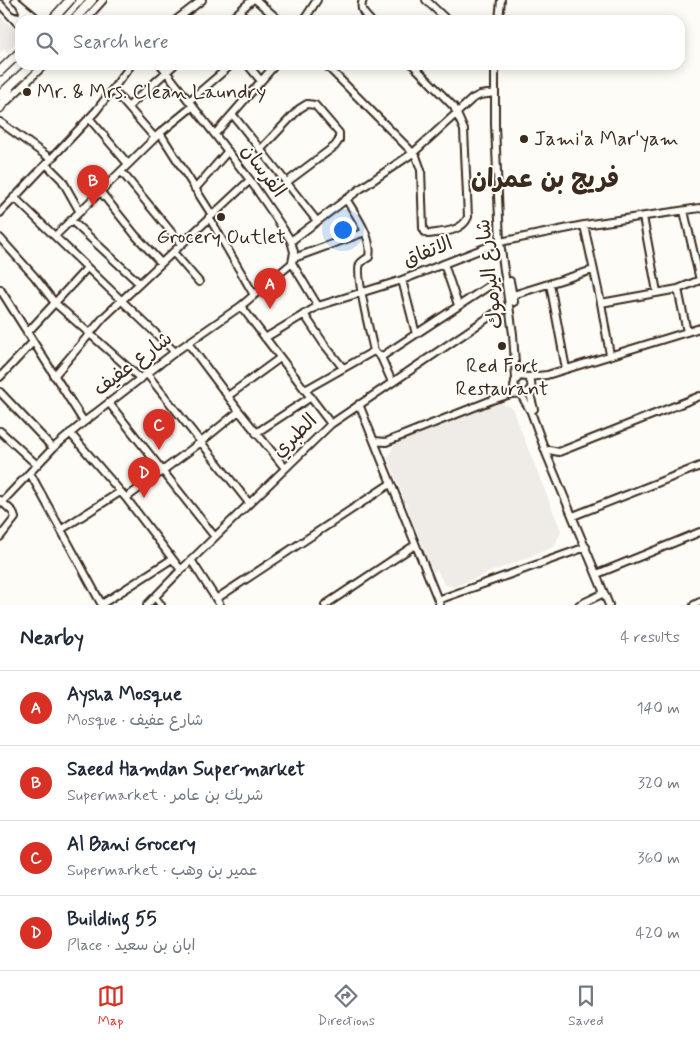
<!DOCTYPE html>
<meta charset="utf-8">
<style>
body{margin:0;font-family:Mynerve,"Playpen Sans Arabic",sans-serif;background:#f6f6f7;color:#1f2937}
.you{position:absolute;left:342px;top:229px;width:18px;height:18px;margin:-12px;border:4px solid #fff;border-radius:50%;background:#1a73e8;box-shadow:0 0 0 8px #1a73e833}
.badge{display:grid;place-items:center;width:32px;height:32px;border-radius:50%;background:#d93025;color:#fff;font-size:16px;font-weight:700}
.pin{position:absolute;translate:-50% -41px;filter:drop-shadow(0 1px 2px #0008)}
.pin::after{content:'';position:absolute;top:26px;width:18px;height:15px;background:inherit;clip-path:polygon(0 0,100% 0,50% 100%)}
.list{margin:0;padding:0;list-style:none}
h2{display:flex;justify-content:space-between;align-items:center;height:65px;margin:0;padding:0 20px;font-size:21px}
h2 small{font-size:16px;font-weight:400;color:#747a83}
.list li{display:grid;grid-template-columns:32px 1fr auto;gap:15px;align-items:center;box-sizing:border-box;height:75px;padding:0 20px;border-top:1px solid #e0e1e3}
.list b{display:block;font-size:19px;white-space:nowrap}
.list p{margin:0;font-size:16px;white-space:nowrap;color:#747a83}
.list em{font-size:16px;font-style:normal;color:#747a83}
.icon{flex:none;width:28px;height:28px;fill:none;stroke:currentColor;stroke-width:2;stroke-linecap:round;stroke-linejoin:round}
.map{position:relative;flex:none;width:700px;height:605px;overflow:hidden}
.search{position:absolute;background:#fff;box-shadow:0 2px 12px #0003;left:15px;right:15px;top:15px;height:55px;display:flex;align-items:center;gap:12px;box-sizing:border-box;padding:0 18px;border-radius:15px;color:#747a83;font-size:19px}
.sheet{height:365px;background:#fff}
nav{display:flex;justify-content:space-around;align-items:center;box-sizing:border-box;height:70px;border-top:1px solid #e0e1e3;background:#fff;font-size:14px;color:#747a83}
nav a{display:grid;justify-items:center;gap:2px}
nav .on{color:#d93025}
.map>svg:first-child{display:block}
.built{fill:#efece7}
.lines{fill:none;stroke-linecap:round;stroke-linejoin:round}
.minor-casing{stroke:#3b2a1e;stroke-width:10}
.major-casing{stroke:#3b2a1e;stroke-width:11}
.minor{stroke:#fdfcf7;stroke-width:6}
.major{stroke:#fdfcf7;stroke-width:8}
.poi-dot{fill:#3b2a1e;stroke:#fdfcf7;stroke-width:2}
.labels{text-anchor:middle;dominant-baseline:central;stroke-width:4;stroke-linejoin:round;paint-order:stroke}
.poi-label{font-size:20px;fill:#3b2a1e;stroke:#fdfcf7;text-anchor:start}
.street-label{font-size:20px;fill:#3b2a1e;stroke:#fdfcf7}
.district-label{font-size:25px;font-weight:bold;fill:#3b2a1e;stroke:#fdfcf7}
</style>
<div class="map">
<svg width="700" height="605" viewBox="0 0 700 605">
<rect width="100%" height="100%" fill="#fdfcf7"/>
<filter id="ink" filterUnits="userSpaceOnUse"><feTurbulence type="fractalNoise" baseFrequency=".02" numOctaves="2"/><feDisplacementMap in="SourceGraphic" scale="10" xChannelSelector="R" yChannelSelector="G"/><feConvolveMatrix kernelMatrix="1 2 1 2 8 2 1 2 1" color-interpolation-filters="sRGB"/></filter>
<g filter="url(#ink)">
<path class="built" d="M0 16 20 34V38L7 52 4 49 0 53Z
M496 400 512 408 561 531 554 547 453 587 444 584 437 570 433 572 388 458 396 441Z"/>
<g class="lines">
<defs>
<path id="minor" d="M15 0 39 20
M256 0 279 20
M363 0C359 9 364 14 370 20
M426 0 447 20
M0 4 20 26
M12 16 17 18 22 16 23 11 20 5
M85 20 103 0
M176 20 202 0
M230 20 252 0
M304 20 317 0
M499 20 501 0
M161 65 250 180 276 218 291 241 294 252 292 263 318 306
M248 65 261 81
M326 65 416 156 421 170 423 228 425 232 428 234C442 232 462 232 468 217L464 130 454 107 413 65
M495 65V125L500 242 513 334 516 379
M113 90 155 138
M189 101 231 65
M3 105 44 65
M128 107 174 65
M233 115 317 221
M89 118 128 164
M0 122 51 159
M160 133 212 215
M215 134 275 65
M261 149 299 109 307 104 315 105 339 133V140L335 146 287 182
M46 164 62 180 80 212
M121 171 181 244
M195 189 228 151
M100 191 136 236 161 263
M14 197 175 352
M346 199C356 215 373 238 369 257 366 259 362 261 360 264 355 274 371 337 374 351
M684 211 700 280
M0 213 96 111 131 65
M209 217 254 295
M643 217 657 292
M71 220 139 283
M584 225 601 303 610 355
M55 236 160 133 192 107
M0 238 34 276 55 303 141 379
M291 241 360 189 413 153 472 99 480 95 495 93
M173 252 199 282
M294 258 365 232
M444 264 458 305
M402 280 416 334
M510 281 514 302
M550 284 566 369
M0 289 84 422
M678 289 687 332
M513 295 593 270
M601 303 678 289 700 280
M241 306 331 424
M304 314 324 344 343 368
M27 333 87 268
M265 338 318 306 402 280 500 242 584 225 700 208
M188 343 239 411 285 468
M381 357 495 282
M147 374 249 503
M54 376 104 317 250 180
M0 377 33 342
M528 377 547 375 700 328
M305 390 374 351 381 357 392 382
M529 391 534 409
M0 392 53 448
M520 393 531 412 546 453 609 605
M228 396 280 358
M109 403 215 537
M359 404 440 605
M0 431 37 465
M70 433 126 498 181 570
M256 433 311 397
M375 441 386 442 492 400 511 394 526 393C533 389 533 382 527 377L520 376 515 381 514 387 519 392
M549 450 559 452 700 396
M30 473 102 605
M126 498 201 442 239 411
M0 500 13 512 15 518 0 537
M2 502 53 448 84 422 175 352 241 306 292 263
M573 516 700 466
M62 529 120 492
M191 560 220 605
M597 574 700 532
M155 597 161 605
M216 599 390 484
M438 600 586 547
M102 604 172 559
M147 605 181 570 331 424 495 313 509 308
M325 605 415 545
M579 605 604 593
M694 605 700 602"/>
<path id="major" d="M52 20 70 0
M74 20 92 0
M0 71 20 52
M0 95 32 65
M0 108 9 89"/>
</defs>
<use href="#minor" class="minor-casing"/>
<use href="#major" class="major-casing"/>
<use href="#minor" class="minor"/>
<use href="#major" class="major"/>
</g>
</g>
<g class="poi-dot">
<circle cx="27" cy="92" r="5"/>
<circle cx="524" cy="139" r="5"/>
<circle cx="221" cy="217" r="5"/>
<circle cx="502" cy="346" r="5"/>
</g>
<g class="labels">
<g class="poi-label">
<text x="37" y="92">Mr. &amp; Mrs. Clean Laundry</text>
<text x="534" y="139">Jami'a Mar'yam</text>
<text x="221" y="237" text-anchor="middle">Grocery Outlet</text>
<text x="502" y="366" text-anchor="middle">Red Fort<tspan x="502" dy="23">Restaurant</tspan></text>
</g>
<g class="street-label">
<text transform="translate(263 171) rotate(54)">الفرسان</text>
<text transform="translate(428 252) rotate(-21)">الاتفاق</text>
<text transform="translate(490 274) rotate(-97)">شارع اليرموك</text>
<text transform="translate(133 364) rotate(-37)">شارع عفيف</text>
<text transform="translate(295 436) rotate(-44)">الطبري</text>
</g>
<g class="district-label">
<text x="545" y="180">فريج بن عمران</text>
</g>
</g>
</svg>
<div class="you"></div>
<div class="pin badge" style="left:270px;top:309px">A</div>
<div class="pin badge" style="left:93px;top:206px">B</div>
<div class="pin badge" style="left:159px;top:450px">C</div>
<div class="pin badge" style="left:144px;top:498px">D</div>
<div class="search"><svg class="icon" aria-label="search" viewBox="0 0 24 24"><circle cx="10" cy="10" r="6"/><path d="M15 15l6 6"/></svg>Search here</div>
</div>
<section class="sheet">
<h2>Nearby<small>4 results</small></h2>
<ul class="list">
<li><span class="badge">A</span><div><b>Aysha Mosque</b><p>Mosque · شارع عفيف</p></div><em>140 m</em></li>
<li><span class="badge">B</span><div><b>Saeed Hamdan Supermarket</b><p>Supermarket · شريك بن عامر</p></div><em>320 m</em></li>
<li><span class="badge">C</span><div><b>Al Bani Grocery</b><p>Supermarket · عمير بن وهب</p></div><em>360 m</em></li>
<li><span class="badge">D</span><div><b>Building 55</b><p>Place · ابان بن سعيد</p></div><em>420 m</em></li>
</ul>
</section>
<nav>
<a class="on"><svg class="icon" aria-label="map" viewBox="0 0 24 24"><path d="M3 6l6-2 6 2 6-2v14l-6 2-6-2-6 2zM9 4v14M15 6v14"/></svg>Map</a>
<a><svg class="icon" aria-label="directions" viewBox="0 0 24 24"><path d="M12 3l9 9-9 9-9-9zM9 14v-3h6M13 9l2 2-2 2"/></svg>Directions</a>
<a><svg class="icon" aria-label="saved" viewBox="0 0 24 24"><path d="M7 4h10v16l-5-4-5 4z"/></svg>Saved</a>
</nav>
